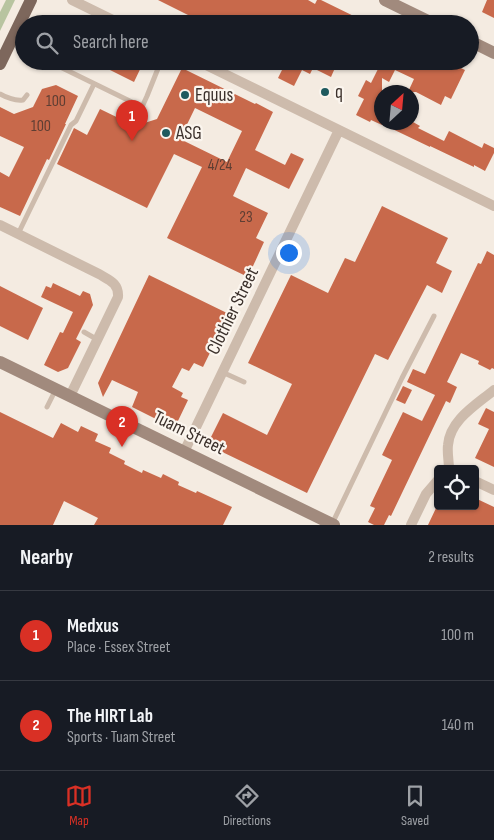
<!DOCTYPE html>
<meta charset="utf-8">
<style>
body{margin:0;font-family:"Sofia Sans Condensed",sans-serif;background:#242831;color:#f1f3f6}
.controls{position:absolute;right:15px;bottom:15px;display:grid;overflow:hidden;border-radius:5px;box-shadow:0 1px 4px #0004}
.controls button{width:45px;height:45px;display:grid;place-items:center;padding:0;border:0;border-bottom:1px solid #363941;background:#171b24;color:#f1f3f6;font:25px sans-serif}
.compass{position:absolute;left:374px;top:85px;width:45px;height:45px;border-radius:50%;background:#171b24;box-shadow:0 1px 4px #0004;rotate:26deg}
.you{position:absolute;left:288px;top:252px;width:18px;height:18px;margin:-12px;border:4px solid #fff;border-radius:50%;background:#1a73e8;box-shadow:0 0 0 8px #1a73e833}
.badge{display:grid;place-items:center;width:32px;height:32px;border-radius:50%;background:#d93025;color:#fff;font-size:16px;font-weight:700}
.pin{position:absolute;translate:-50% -41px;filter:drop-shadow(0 1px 2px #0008)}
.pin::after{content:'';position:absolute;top:26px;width:18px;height:15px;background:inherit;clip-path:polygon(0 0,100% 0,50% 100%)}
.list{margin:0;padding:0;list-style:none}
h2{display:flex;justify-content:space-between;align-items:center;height:65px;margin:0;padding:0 20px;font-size:21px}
h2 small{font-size:16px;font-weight:400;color:#9ea1a6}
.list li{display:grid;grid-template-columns:32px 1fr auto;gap:15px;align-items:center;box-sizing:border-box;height:90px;padding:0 20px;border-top:1px solid #363941}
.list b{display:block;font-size:19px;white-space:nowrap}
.list p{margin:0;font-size:16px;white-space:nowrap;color:#9ea1a6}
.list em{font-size:16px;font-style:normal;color:#9ea1a6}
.icon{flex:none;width:28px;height:28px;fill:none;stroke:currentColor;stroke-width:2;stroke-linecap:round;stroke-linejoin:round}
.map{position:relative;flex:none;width:494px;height:525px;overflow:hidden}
.search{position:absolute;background:#171b24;box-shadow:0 1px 4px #0004;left:15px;right:15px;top:15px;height:55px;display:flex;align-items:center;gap:12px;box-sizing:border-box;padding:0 18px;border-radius:28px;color:#9ea1a6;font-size:19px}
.sheet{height:245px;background:#171b24}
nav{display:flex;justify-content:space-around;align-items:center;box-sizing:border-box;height:70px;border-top:1px solid #363941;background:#171b24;font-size:14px;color:#9ea1a6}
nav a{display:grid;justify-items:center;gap:2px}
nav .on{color:#d93025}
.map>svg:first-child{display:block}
.green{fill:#b8c4a0}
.building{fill:#c8694b;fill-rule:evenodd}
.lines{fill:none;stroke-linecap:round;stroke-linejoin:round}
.lane{stroke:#cdbbac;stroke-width:5}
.street{stroke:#cdbbac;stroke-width:10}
.secondary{stroke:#a18a7d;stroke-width:12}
.primary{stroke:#7d675c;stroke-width:12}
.poi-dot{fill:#1f5a5e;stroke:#fbf5ee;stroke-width:2}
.labels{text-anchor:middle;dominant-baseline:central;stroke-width:4.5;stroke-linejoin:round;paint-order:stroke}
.number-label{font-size:16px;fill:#5e3e33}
.poi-label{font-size:19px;fill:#3b302b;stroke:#fbf5ee;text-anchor:start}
.street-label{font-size:19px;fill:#3b302b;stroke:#fbf5ee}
</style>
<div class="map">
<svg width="494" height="525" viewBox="0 0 494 525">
<rect width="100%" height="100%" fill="#f4ebe1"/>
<path class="green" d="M6 0H15L0 31V12Z"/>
<path class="building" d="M158 0H308L315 4 317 0H321L370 24H194L196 19Z
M487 0H494V18L482 12Z
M92 61H144L134 82Z
M284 61H338L331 77 313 68 310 74 302 70 294 86 278 78 286 62Z
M377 61H446L465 70 451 99 445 96 441 105 416 92H408L414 79 395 70 389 82 382 78V122H413L420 126 418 128 444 141 449 131 482 148 484 143 494 148V153L485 171 474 165V167L430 146V147L382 124V125L371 120 370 122 356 115 364 99 358 96 366 80 371 83 381 63Z
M182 68 255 104 256 103 273 112 255 150 285 165 291 153 304 159 289 189 246 168 233 196 268 213 256 238 264 242 248 277 167 238 202 167 174 154 147 208 57 164 74 128 87 135 100 109 135 126 157 119ZM195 108 242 131 227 162 180 139Z
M56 85 78 96 65 124H66L49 160 47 159 20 216 0 207V172L9 177 24 147 0 136V107L14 114 33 107 42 89Z
M382 206 448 238 436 263 452 271 442 293 427 285 388 360 375 354 307 493 214 448 210 439 223 413 267 435 292 384 248 363 291 275 328 293 345 258 355 262Z
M487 251 494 255V369L492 368 490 370 478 364 479 361 461 353 447 382 457 387 450 403 446 401 391 516 389 515 384 525H374L368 522 375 508 370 506 392 460 382 455 403 412 422 421 435 395 407 382 413 369 425 374 478 263 481 264Z
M149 275 229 314 203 367 194 363 189 371 182 368 172 387 183 393 181 397 188 400 177 423 168 425 132 407 138 392 112 380 103 397 98 383Z
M53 283 80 296 83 291 90 294 93 305 76 339 81 342 68 368 58 372 44 365 60 332 63 333 73 312 41 297 46 286 51 288Z
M0 286 43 308 28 340 0 326Z
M403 386 412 390 405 404 396 400Z
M486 408 494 412V467L475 458 489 429 478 424Z
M0 412 53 438 61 423 78 432 81 426 98 434 95 441 111 448 109 453 125 461 124 464 142 473 143 470 161 478 163 474 179 482 178 485 196 493 197 491 232 507 223 525H94L98 518 64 501 53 525H0Z
M475 498 494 507V525H428L437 506H475Z"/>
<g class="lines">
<path class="lane" d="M48 61 142 107 147 96 161 61
M0 94C7 98 14 101 23 100L27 95
M18 234 71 125 76 121 94 84
M84 332 98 340
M222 372 244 382
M47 407 56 389
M332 524 402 378 434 316"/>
<path class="street" d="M72 0 121 24
M198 61 494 206
M0 225 99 274C109 280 119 283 118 297L70 396
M184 452 339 130
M449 469C449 461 447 453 448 445 450 420 476 405 494 390
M475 481 494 490
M411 525 426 494 438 480"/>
<path class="secondary" d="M385 0 434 24
M470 41 494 53
M0 362 334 525"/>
<path class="primary" d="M0 64 31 0"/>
</g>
<g class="poi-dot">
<circle cx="325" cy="92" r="5"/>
<circle cx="185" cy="95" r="5"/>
<circle cx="166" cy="133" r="5"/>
</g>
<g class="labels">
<g class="number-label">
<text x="56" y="101">100</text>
<text x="41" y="126">100</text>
<text x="220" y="165">4/24</text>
<text x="246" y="217">23</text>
</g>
<g class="poi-label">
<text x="335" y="92">q</text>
<text x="195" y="95">Equus</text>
<text x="176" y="133">ASG</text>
</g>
<g class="street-label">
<text transform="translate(233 311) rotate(-64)">Clothier Street</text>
<text transform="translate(189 433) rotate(26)">Tuam Street</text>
</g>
</g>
</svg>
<div class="controls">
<button><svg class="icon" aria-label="locate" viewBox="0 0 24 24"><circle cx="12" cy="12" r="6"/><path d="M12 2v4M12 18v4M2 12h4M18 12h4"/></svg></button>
</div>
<svg class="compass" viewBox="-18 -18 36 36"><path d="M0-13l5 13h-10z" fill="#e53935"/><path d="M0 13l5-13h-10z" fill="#9ea1a6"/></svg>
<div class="you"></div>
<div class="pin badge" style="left:132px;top:141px">1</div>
<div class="pin badge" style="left:122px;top:447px">2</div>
<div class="search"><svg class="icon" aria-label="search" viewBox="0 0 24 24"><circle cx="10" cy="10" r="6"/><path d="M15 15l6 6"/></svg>Search here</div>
</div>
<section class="sheet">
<h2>Nearby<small>2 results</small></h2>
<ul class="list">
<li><span class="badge">1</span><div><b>Medxus</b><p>Place · Essex Street</p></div><em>100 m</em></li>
<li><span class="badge">2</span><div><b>The HIRT Lab</b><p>Sports · Tuam Street</p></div><em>140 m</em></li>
</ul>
</section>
<nav>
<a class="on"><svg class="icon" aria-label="map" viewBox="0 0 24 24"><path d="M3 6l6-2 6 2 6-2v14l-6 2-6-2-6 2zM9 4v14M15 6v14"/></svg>Map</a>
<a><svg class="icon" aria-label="directions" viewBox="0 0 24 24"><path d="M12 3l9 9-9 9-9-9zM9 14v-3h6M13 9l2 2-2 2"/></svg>Directions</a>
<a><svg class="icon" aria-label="saved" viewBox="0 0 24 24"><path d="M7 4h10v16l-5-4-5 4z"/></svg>Saved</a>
</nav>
